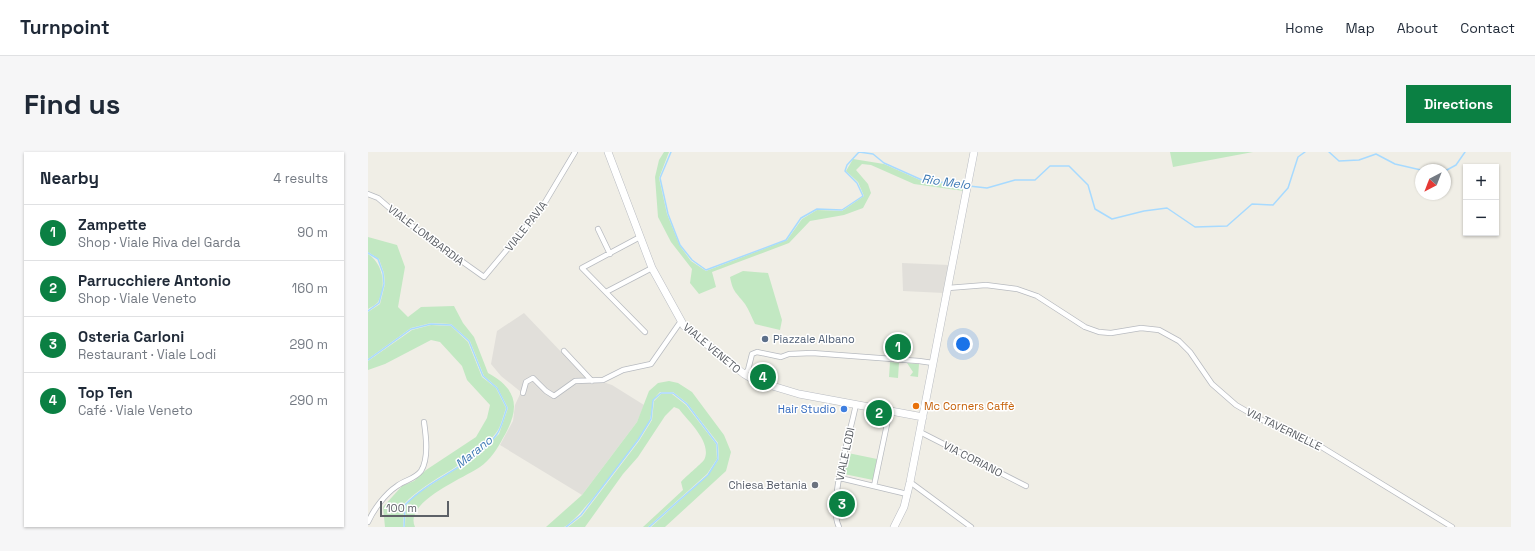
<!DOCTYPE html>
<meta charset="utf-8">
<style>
body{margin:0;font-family:"Space Grotesk",sans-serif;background:#f6f6f7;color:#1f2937}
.controls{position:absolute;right:12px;top:12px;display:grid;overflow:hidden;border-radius:0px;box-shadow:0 1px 3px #0004}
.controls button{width:36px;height:36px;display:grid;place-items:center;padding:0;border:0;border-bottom:1px solid #e0e1e3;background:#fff;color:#1f2937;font:20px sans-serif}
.compass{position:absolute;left:1047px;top:12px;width:36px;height:36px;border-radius:50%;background:#fff;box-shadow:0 1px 3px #0004;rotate:222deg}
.scale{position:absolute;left:12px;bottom:10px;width:69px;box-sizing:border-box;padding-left:4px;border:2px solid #5d6167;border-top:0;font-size:11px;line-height:14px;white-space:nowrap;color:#5d6167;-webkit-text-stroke:3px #fff;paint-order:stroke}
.you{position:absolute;left:595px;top:192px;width:14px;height:14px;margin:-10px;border:3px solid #fff;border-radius:50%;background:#1a73e8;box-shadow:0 0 0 6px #1a73e833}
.badge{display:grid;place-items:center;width:26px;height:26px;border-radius:50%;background:#0b8043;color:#fff;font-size:13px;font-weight:700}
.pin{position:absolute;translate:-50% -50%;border:2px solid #fff;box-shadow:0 1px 4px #0006}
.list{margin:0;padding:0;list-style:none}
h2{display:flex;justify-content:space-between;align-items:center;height:52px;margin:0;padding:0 16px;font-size:17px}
h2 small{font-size:13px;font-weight:400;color:#747a83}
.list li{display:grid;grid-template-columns:26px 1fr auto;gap:12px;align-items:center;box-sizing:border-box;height:56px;padding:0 16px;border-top:1px solid #e0e1e3}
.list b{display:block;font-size:15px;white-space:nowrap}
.list p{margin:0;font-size:13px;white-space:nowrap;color:#747a83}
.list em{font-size:13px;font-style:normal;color:#747a83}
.map{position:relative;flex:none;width:1143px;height:375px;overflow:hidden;border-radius:0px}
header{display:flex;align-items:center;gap:24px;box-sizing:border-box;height:56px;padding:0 20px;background:#fff;border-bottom:1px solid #e0e1e3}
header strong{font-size:19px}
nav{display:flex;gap:22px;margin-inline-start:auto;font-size:14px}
.intro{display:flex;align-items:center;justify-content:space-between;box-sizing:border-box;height:96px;padding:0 24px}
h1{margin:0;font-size:28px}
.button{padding:10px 18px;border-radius:0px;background:#0b8043;color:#fff;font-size:14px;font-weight:700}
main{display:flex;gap:24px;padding:0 24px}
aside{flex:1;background:#fff;border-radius:0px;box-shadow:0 1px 3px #0004}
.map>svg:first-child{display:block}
.industrial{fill:#e1dfda}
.green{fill:#c2e8c2}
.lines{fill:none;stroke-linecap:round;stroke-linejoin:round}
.stream{stroke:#a7daff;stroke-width:1.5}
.street-casing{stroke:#b8bbc0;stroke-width:6}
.secondary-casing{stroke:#b9bcc2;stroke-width:8}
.street{stroke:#fff;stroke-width:4.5}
.secondary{stroke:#fff;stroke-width:7}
.service-dot{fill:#5c6f8a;stroke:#fff;stroke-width:1.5}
.food-dot{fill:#e8710a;stroke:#fff;stroke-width:1.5}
.shop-dot{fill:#3f7fe0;stroke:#fff;stroke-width:1.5}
.worship-dot{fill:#6b7280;stroke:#fff;stroke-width:1.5}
.labels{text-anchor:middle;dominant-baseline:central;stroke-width:3;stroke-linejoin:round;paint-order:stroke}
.street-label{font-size:11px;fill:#5d6167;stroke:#fff}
.service-label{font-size:11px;fill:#4e5e75;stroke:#fff;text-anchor:start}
.food-label{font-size:11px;fill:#c56008;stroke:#fff;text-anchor:start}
.shop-label{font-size:11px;fill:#366cbe;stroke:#fff;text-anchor:end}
.worship-label{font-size:11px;fill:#5b616d;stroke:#fff;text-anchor:end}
.water-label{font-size:12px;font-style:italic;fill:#3f7ab5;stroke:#fff}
</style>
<header>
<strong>Turnpoint</strong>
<nav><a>Home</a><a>Map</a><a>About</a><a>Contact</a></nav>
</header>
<div class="intro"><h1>Find us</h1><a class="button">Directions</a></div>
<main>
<aside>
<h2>Nearby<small>4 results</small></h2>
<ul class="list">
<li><span class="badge">1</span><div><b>Zampette</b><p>Shop · Viale Riva del Garda</p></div><em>90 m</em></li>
<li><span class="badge">2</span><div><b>Parrucchiere Antonio</b><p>Shop · Viale Veneto</p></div><em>160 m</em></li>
<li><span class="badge">3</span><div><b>Osteria Carloni</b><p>Restaurant · Viale Lodi</p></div><em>290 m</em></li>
<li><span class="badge">4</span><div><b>Top Ten</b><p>Café · Viale Veneto</p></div><em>290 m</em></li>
</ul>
</aside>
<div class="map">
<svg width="1143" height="375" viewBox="0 0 1143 375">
<rect width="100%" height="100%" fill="#f0eee6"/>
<path class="industrial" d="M534 111 581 113 576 141 535 139Z
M156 161 219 227 207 228 186 242 165 224 157 229 158 237 160 231 165 228 177 241 186 246 208 231 235 230 244 233 276 253 269 270 214 343 132 293 145 269 147 253 153 240 133 224 123 212 129 179Z"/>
<path class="green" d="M296 0H301L291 26 299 62 312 94 323 109 338 119 419 88 434 67 449 58 474 59 496 44 490 30 478 19 485 7 516 12 554 29 597 34 596 39 546 32 503 13 494 12 488 18 500 32 503 41 495 56 476 63 442 69 421 91 344 120 348 135 331 142 322 131 324 117 303 90 290 65 287 25 291 8Z
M802 0H885L805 15Z
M0 85 29 93 37 115 30 155 40 165 53 155 86 154 95 171 106 185 120 221C151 238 152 257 135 286 130 296 122 308 112 315 98 325 35 350 47 375H37L38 353 47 343 107 305 131 282 140 256 129 235 116 224 102 189 83 172 63 171 43 176 0 207V160L12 152 17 132 16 121 11 107 0 100Z
M0 102C15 112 19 133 10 150 8 153 3 155 0 157Z
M375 119 400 121 414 168 412 178 387 172C384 166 381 158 377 152 369 141 365 141 362 125Z
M63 173 83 174 100 190 114 225 128 236 138 256C135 264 133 275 128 281 103 313 62 325 36 352L35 375H17L15 355 34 334 46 329 58 318 108 285 119 266 122 253 99 228 94 214 72 190 63 188 17 212 0 218V209L44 178Z
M522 210 531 211 530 226 521 225Z
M539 211 551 212 550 225 542 224 545 220Z
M301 229 310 231 324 240 356 283 363 300 358 319 297 375H283L340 323 351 307 350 291 319 251 305 240H292C281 251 286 254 282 267 277 282 210 370 196 375 192 375 183 375 178 375L214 343 269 270 281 239 290 231Z
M293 242H304L318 253 348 292 349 307 339 322 280 375H275L315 338 313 330C317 325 333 312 336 308 345 291 320 269 311 257L306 255 297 264 270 305 255 322 217 375H200L214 364 271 289 284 268 286 249Z
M480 301 509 307 505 328 476 322Z"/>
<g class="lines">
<path class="stream" d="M303 0 292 26 300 62 312 93 324 108 338 118 418 88 433 66 449 57 474 58 495 44 489 31 477 19 479 13 491 0 505 2 516 11 554 28 597 33
M961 0 971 9 991 8 1008 2 1027 12 1053 18
M1077 19 1088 13 1097 0
M601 34 619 36 647 28H667L682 14H701L720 33 727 57 744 67 776 59 799 56 827 75 859 74 884 52 905 53 920 36 930 5 937 0
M0 101 10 107 15 121 16 132 11 151 0 159
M0 208 43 177 63 172 83 173 101 189 115 224 129 236 139 256C136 264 134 275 129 282 107 313 62 326 37 353L36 375
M198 375 213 363 270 288 283 267 285 248 293 241H305L319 252 349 292 350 307 340 323 281 375"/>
<defs>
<path id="street" d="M0 42 10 46 33 66 116 125 173 57 207 0
M230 77 242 102
M272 85 214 116 277 180
M580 136 618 133 649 137 669 144 717 175 731 180 743 181 773 176 791 178 811 189 822 200 844 232 868 253 892 267 947 291 1084 375
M238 140 284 116
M196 199 224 229
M376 222 380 218 384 202 389 200 413 205 421 202 444 201 551 209 565 211
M155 241 158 230 165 226 178 239 186 244 207 229 235 228 255 218 283 212 313 169
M552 280 658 334
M472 326 539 342
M542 330 603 375
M506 334 522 258
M0 370C6 357 17 342 29 334 37 328 47 327 53 319 61 306 58 284 56 270
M471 375C459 352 483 280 488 252"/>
<path id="secondary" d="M240 0 284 116 316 174 376 222 388 229 431 242 555 265
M526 375 536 355 542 330 606 0"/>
</defs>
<use href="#street" class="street-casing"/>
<use href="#secondary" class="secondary-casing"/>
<use href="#street" class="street"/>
<use href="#secondary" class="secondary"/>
</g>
<circle class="service-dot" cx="397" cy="187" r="4"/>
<circle class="food-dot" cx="548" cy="254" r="4"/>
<circle class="shop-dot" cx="476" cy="257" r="4"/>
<circle class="worship-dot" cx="447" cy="333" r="4"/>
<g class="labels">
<g class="street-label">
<text transform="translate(158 74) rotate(-52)">VIALE PAVIA</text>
<text transform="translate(58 83) rotate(37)">VIALE LOMBARDIA</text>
<text transform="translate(344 196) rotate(40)">VIALE VENETO</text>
<text transform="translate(916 277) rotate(26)">VIA TAVERNELLE</text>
<text transform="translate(477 302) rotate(-78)">VIALE LODI</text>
<text transform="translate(605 307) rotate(27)">VIA CORIANO</text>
</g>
<g class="service-label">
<text x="405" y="187">Piazzale Albano</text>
</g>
<g class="food-label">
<text x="556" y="254">Mc Corners Caffè</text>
</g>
<g class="shop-label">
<text x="468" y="257">Hair Studio</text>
</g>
<g class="worship-label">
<text x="439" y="333">Chiesa Betania</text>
</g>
<g class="water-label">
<text transform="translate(578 30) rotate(8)">Rio Melo</text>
<text transform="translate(106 300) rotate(-39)">Marano</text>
</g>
</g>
</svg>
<div class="controls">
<button>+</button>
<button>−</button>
</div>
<svg class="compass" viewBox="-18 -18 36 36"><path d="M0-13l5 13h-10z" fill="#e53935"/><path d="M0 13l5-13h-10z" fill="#747a83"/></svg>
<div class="scale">100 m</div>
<div class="you"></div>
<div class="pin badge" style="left:530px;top:195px">1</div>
<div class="pin badge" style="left:511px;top:261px">2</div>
<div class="pin badge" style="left:474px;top:352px">3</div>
<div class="pin badge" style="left:395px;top:225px">4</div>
</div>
</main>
